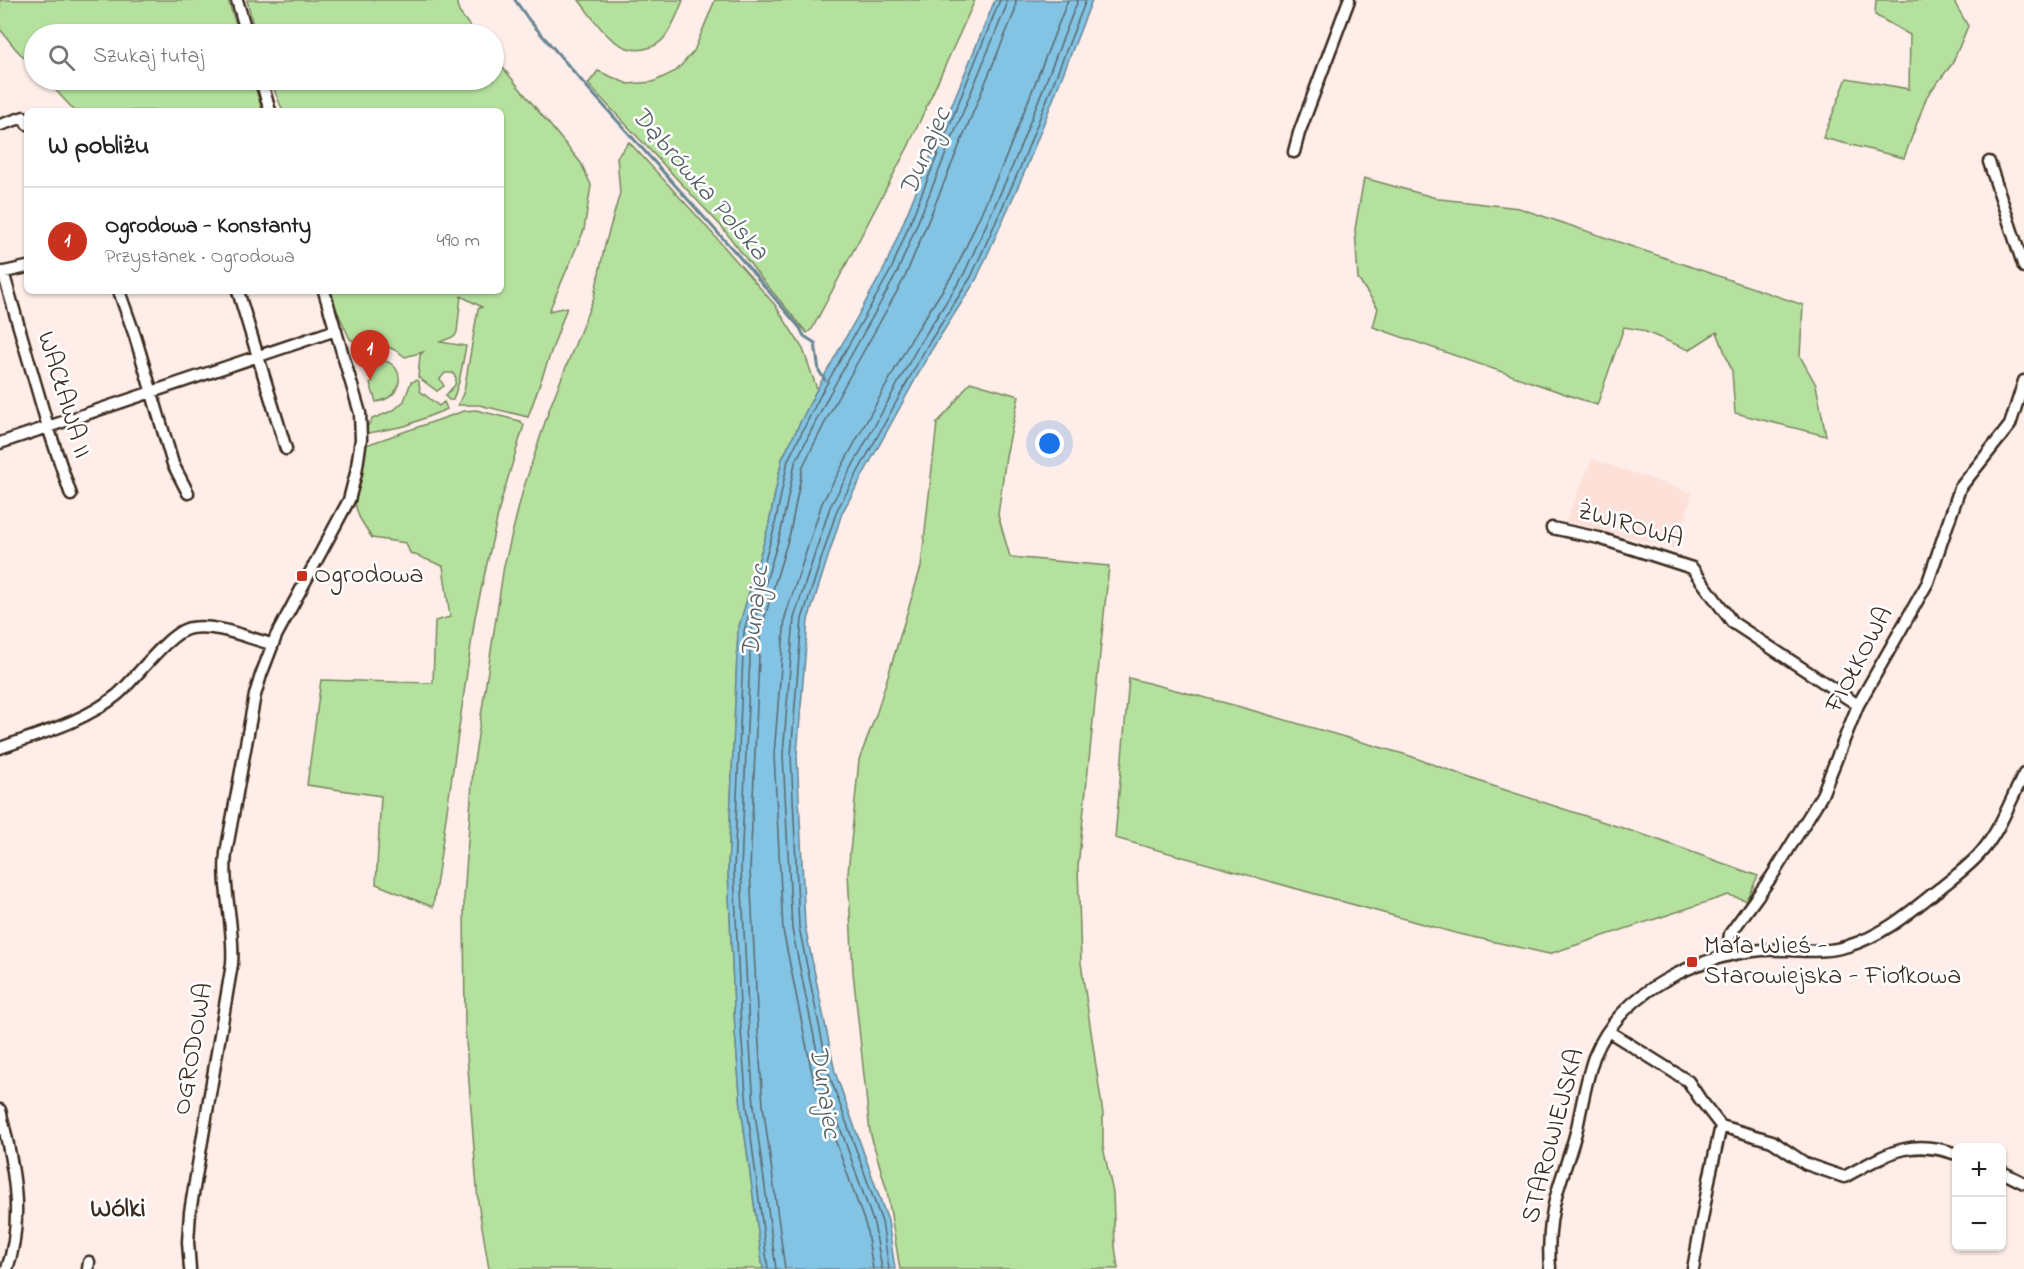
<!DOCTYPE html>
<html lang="pl">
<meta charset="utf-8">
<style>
body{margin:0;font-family:"Indie Flower",sans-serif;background:#f6f6f6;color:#222}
.controls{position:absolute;right:18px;bottom:18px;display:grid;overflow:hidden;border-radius:9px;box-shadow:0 2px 4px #0004}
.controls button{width:54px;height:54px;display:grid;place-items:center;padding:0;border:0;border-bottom:2px solid #e0e0e0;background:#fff;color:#222;font:30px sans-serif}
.you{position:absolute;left:1050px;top:444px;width:21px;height:21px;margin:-15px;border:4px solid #fff;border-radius:50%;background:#1a73e8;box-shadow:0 0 0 9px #1a73e833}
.badge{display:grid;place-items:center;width:39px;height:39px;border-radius:50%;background:#c8321e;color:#fff;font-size:20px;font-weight:700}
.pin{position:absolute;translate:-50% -50px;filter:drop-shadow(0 2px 3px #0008)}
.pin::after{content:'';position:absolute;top:32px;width:21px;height:18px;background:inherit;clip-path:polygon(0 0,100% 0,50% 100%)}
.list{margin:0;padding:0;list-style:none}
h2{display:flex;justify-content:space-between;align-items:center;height:78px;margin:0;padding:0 24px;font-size:26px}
h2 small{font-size:20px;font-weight:400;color:#767676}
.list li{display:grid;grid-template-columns:39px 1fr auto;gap:18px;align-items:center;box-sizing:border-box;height:108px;padding:0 24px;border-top:2px solid #e0e0e0}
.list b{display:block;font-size:22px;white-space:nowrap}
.list p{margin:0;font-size:20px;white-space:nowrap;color:#767676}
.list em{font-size:20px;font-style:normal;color:#767676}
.icon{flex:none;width:33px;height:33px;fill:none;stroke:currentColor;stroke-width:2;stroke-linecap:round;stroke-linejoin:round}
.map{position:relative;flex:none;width:2024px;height:1269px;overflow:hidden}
.search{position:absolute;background:#fff;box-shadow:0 2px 4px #0004;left:24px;top:24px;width:480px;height:66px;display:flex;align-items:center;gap:15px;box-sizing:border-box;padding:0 21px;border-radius:33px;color:#767676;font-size:22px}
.panel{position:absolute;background:#fff;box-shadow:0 2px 4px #0004;left:24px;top:108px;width:480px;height:186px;border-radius:9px}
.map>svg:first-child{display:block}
.built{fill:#fde0d8}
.green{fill:#b5e19f;stroke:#78865e;stroke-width:1.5}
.water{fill:#83c3e3;stroke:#668694;stroke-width:1.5}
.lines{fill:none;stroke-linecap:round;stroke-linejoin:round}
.shore{stroke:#58676d;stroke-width:1.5}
.stream{stroke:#668694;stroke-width:3}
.minor-casing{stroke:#3b2a1e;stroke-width:15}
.minor{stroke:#fff;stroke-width:10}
.poi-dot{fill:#c8321e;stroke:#fff;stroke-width:2}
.labels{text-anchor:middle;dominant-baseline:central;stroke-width:5;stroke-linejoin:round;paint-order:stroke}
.street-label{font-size:26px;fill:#3b2a1e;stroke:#fff}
.poi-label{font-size:26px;fill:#3b2a1e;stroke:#fff;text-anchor:start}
.water-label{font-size:27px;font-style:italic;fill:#546063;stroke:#fff}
.neighbourhood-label{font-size:27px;font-weight:bold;fill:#3b2a1e;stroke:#fff}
</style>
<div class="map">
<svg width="2024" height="1269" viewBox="0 0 2024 1269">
<rect width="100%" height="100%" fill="#feede8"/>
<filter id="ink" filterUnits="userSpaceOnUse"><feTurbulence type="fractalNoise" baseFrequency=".0167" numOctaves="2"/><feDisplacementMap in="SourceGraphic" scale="12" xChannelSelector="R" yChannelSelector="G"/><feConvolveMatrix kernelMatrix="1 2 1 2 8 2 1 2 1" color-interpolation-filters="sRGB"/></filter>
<g filter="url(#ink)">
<path class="built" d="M1592 459 1692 493 1677 549 1566 521Z"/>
<path class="green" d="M0 0H228L239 34H34V68L15 48 0 29Z
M247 0H456L459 12 476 34H255Z
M579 0H683C678 13 673 27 664 38 660 43 655 46 648 48 617 58 595 21 579 0Z
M715 0H975L908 147 812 329 807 333 761 278 721 226 588 84 598 71 628 84 653 82 676 71 694 51Z
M1876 0H1953L1968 26 1952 64 1927 96 1904 158 1823 138 1847 78 1909 89 1910 35 1875 15Z
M494 57 581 163 591 185 584 230 549 311 567 307 528 417 479 405H458L464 391 478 309 482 307 461 296 457 332 455 336 440 342 466 346 459 382 453 400H449L445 396 455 385 456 378 453 373H445L440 379 444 386 437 391 418 377 420 355 423 352 405 357 397 351 386 346H361L350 339 338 313H336L329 291H501V111H283L270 80H494Z
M46 80H253L262 110 75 111Z
M629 142 698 217 775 305 803 349 817 389 782 459 768 528 738 630 728 870 735 1031 741 1107 763 1269H489L478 1202 465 1028 464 899 473 768 504 566 523 490 550 407 594 297 605 245 620 193 617 157Z
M1364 178 1440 199 1519 208 1803 305 1800 356 1816 385 1826 436 1735 413 1732 371 1717 332 1689 350 1641 330 1624 327 1597 405 1373 327 1378 308 1358 279 1355 229Z
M378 360C407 361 406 398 376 402L370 383 373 381 367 363Z
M417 380 419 382 420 391 439 406 444 402 447 409 405 426 369 433 364 432 372 419 394 410 404 401 411 382Z
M970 382 1019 396 1006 456 998 515 1010 557 1109 566 1078 867 1081 963 1103 1114V1147L1113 1193 1115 1246 1118 1269H900L887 1191 870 1132 853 972 848 873 859 760 877 712 921 567 937 423 950 409Z
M476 410 520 421 524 425 501 501 475 617 433 907 376 884 381 796 307 785 321 680 433 683 435 621 450 617 443 566 410 553 406 543 372 538 359 517 355 504 366 445 464 411Z
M1129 678 1237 706 1407 755 1493 786 1656 839 1758 876 1746 900 1728 895 1549 954 1455 933 1115 838Z"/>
<path class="water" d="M995 0H1092L1025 171 976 280 932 349 842 513 808 620 797 755 805 926 835 1072 888 1221 895 1269H763L741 1107 735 1031 728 870 738 630 768 528 782 459 817 389 885 267Z"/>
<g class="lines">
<path class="shore" d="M768 1269 747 1106 741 1031 734 870 744 631 774 529 788 460 822 392 891 270 1000 0
M776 1269 754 1106 749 1030 741 870 751 632 781 531 795 463 829 395 897 273 1006 7 1007 0
M785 1269 763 1105 758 1030 750 870 760 633 790 533 803 466 837 399 905 277 1015 11 1016 0
M873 1269 866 1226 813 1078 783 930 774 755 785 617 822 503 912 338 956 269 1004 162 1068 0
M882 1269 874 1224 822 1076 792 929 783 755 794 618 830 507 920 343 964 274 1013 165 1078 0
M889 1269 882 1222 829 1074 799 927 791 755 802 619 837 510 927 346 971 277 1020 168 1086 0"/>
<path class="stream" d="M515 0 529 20 587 87 736 253 800 328 804 336 815 343 819 371 825 380"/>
<defs>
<path id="minor" d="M237 0 247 34
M261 80 270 111
M0 125 24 117 27 124
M1294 152 1299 133 1349 0
M1989 162 2024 267
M3 272 48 427 71 495
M0 273 27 267
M119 291 135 336 173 464 188 493
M238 291 286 449
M0 443 336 330
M1552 528 1599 538 1692 568 1732 622 1858 705
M0 748C39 734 84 722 117 695 135 680 170 630 191 628 218 624 247 638 272 644
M1727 956 1730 934 1772 876 1822 795 1858 705 1928 582 1960 488 2010 425 2024 381
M1608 1031 1688 1081 1700 1099 1721 1126 1772 1141 1806 1164 1844 1177C1886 1155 1908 1137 1956 1154
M0 1110C13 1162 25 1217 7 1269
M2002 1172 2024 1183
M88 1269 89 1262
M190 1269 188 1242 190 1212 232 964C235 927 222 890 226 853L255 695 261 675 276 636 349 500 356 473 361 439 360 413 324 291
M1550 1269C1548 1243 1550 1217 1557 1193 1563 1171 1572 1150 1577 1128 1582 1104 1586 1080 1594 1057 1620 992 1696 956 1762 950 1790 948 1821 955 1848 946 1884 935 1910 912 1939 889 1954 877 1971 865 1983 850 2001 828 2011 799 2024 774
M1693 1269 1710 1175 1721 1126"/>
</defs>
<use href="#minor" class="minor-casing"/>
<use href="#minor" class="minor"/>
</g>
</g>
<g class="poi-dot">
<rect x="296" y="570" width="12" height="12" rx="3"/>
<rect x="1686" y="956" width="12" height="12" rx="3"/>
</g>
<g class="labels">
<g class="street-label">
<text transform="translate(63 395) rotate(73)">WACŁAWA II</text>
<text transform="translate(1630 526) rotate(16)">ŻWIROWA</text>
<text transform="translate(1860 660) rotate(-62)">FIOŁKOWA</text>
<text transform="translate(194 1049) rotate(-80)">OGRODOWA</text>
<text transform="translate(1554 1136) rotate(-75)">STAROWIEJSKA</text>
</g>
<g class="poi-label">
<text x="314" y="576">Ogrodowa</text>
<text x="1704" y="947">Mała Wieś -<tspan x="1704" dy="30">Starowiejska - Fiołkowa</tspan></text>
</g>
<g class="water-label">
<text transform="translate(926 152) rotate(-67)">Dunajec</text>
<text transform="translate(699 184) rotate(49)">Dąbrówka Polska</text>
<text transform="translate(756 611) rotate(-84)">Dunajec</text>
<text transform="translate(824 1092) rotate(81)">Dunajec</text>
</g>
<g class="neighbourhood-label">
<text x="118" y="1209">Wólki</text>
</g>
</g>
</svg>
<div class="controls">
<button>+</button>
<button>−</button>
</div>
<div class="you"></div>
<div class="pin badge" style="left:370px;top:380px">1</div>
<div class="search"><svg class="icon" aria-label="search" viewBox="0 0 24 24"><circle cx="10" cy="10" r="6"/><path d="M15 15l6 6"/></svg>Szukaj tutaj</div>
<section class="panel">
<h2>W pobliżu<small></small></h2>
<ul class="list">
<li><span class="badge">1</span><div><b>Ogrodowa - Konstanty</b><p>Przystanek · Ogrodowa</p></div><em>490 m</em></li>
</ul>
</section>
</div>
